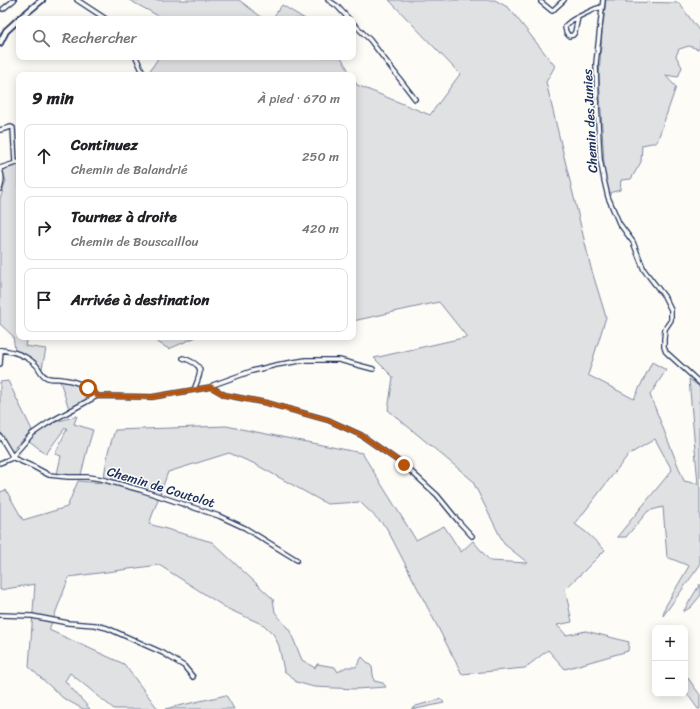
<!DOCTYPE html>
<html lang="fr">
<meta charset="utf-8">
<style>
body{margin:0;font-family:Sriracha,sans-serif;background:#f2f2f2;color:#202124}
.controls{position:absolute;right:12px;bottom:12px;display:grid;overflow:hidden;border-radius:8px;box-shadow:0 2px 10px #0003}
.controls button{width:36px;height:36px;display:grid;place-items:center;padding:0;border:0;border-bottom:1px solid #e0e0e0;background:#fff;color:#202124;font:20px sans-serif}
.stop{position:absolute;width:12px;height:12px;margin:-9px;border:3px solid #b45309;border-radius:50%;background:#fff}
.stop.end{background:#b45309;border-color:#fff;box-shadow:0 1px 4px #0008}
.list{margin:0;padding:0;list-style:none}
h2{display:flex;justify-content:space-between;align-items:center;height:52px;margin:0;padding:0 16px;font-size:17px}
h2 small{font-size:13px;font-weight:400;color:#757577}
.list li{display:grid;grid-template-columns:26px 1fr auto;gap:12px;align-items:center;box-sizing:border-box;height:64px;margin:0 8px 8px;padding:0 8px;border:1px solid #e0e0e0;border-radius:8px}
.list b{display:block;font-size:15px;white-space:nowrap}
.list p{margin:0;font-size:13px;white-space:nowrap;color:#757577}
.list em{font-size:13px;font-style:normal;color:#757577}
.icon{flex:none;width:22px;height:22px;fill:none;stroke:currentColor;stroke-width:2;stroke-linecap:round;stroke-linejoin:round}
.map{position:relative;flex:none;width:700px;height:709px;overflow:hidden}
.search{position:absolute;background:#fff;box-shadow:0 2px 10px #0003;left:16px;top:16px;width:340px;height:44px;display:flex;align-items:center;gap:10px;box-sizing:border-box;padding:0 14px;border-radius:8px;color:#757577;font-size:15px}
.panel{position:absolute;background:#fff;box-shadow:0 2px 10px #0003;left:16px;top:72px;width:340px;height:268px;border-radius:8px}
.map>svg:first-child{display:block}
.green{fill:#e0e1e3;stroke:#7e88a0}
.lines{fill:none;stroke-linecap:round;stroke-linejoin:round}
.minor-casing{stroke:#1b2f5e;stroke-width:6}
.tertiary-casing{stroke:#1b2f5e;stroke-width:8}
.minor{stroke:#fdfcf7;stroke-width:3.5}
.tertiary{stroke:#fdfcf7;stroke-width:4.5}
.route{stroke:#b45309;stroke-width:5}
.labels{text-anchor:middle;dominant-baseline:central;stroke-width:3;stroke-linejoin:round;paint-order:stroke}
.street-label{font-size:13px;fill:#1b2f5e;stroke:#fdfcf7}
</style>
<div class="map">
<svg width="700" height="709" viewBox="0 0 700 709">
<rect width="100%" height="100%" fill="#fdfcf7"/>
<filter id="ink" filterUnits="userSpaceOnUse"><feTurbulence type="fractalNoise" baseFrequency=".025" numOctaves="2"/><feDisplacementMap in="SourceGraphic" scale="8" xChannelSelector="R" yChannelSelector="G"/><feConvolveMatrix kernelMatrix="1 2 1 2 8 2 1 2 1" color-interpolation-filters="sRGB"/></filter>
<g filter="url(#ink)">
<path class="green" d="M129 0H239L264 19H164Z
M389 0H495L509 8 555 66 546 82 591 268 606 317 588 375 634 399 652 362 666 370 650 395 684 481 698 484 689 379 700 387V565L663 616 665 607 689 566 667 557 663 507 648 511 626 537H617L672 470 655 439 628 455 575 524 587 533 605 550 583 572 565 589 572 622 557 625 566 635 586 631 629 642 628 651 565 669 548 650 525 668 462 674 386 527 360 502 327 504 253 463 229 453 168 472 149 524 212 542 273 599 275 612 290 631 302 660 315 668 317 664 335 667 338 672 346 667H356L362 657 372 667 374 681 383 683 386 687 356 689 314 687 296 682 292 677 284 671 279 646 274 635 264 625 228 609 159 565 69 577 49 630 124 664 158 709H114L70 673 65 681 90 709H83L63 698 29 667 35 584 0 590V492L6 490 23 520 67 507 78 481 103 483 108 452 115 430 226 426 362 453 416 540 444 526 461 552 473 541 490 561 528 563 504 544 472 480 388 410 393 377 374 358 467 337 439 302 353 321V78L357 85 430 115 460 74Z
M606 0H626V2L679 3 700 32V46L698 49 689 46 679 49 676 56 682 67 678 77 665 75 676 87 657 142 642 145 641 162 631 179 621 180 620 190 609 193 605 180 599 76 602 32Z
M282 5 305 19H272Z
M159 57H341L351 75H148L149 72Z
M19 165V337H27L25 346 46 349 42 368 15 350 13 336 0 324V199L6 181 2 170Z
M149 337H196L169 349Z
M8 381 32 430 11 451 0 432V382Z
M60 381C69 382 87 386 92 395L90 397 69 409Z
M77 416 74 424 93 430 87 450 81 475 57 474 61 456 55 454 67 429 65 428 46 454 28 440 40 431 55 422Z
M700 584V596L691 607 683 612Z
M685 674 700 695V709H698L685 691Z
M226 695 234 709H165Z
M441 699 444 703 416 709H411L416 706Z"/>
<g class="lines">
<defs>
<path id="minor" d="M77 0 106 19
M328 0 337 6 349 19
M603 0 596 63 597 104 600 159 604 180 608 197 619 223 633 242 644 270 664 296 671 310V320L665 329 664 339V347L666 352 700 383
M541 2 552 11 564 0
M3 9 14 0
M578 17 575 32 573 35 569 36C566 33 565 31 565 26 569 22 573 19 578 17L595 9 602 7
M353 23 370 40 415 99
M136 57 144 75
M0 130 11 127 13 128 15 162
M0 168 19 162
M0 170C3 177 2 182 0 189
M0 350C14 351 26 355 36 365 40 369 41 375 46 377 50 380 57 378 61 379 72 380 91 386 97 396
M183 358C206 366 201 371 194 390
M0 364 1 350
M211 387 225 395 267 403 328 420 361 435 404 465 437 495 446 506 459 522 472 536
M0 436 12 456
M11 457 34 467 49 475 68 477H88L101 479 141 490 219 516 245 528 297 560
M0 463 10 459 32 434 48 423 97 396 152 397 211 387 213 385 252 371 276 365 306 360H339L373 369
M0 615 32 616 68 623 95 625 107 628 163 653 184 666 193 677"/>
<path id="tertiary" d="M19 19 42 0
M0 43 6 31 19 19"/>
</defs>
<use href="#minor" class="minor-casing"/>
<use href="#tertiary" class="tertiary-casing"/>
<use href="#minor" class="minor"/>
<use href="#tertiary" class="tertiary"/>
</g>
</g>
<g class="lines" filter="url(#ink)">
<path class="route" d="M88 388 95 392 97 396 152 397 211 387 225 395 267 403 328 420 361 435 404 465"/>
</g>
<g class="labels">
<g class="street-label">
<text transform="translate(590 121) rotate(-93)">Chemin des Junies</text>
<text transform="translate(161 487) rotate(17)">Chemin de Coutolot</text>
</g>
</g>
</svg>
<div class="controls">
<button>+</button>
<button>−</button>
</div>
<div class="stop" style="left:88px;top:388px"></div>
<div class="stop end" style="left:404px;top:465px"></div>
<div class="search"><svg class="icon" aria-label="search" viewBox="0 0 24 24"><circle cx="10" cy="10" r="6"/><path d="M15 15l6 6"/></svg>Rechercher</div>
<section class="panel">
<h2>9 min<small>À pied · 670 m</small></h2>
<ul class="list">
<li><svg class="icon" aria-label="ahead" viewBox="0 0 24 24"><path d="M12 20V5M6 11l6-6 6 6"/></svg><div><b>Continuez</b><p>Chemin de Balandrié</p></div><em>250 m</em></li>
<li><svg class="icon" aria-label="right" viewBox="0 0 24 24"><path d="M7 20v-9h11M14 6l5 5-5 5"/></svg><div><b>Tournez à droite</b><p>Chemin de Bouscaillou</p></div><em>420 m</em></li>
<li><svg class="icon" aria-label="arrive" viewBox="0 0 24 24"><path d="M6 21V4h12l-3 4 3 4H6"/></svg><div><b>Arrivée à destination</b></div></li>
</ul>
</section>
</div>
